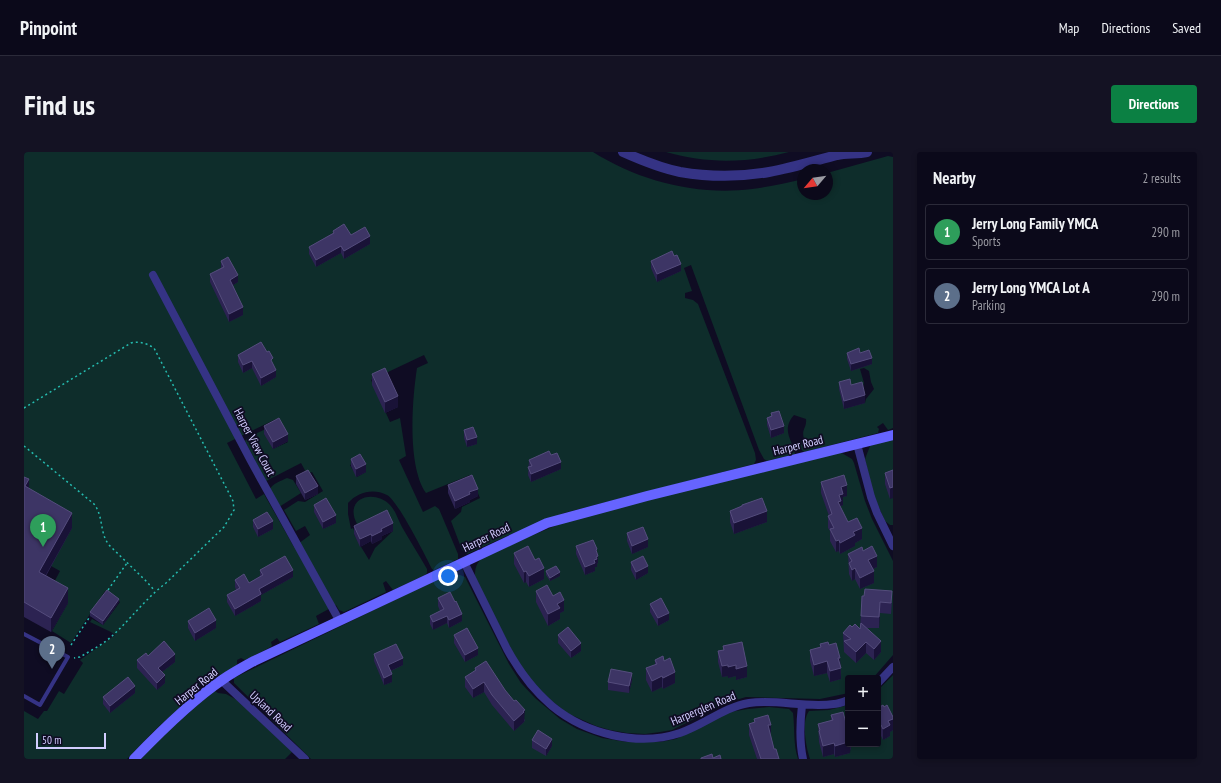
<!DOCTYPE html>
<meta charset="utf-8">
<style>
body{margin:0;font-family:"PT Sans Narrow",sans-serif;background:#141223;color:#f1f3f6}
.controls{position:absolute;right:12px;bottom:12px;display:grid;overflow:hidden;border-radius:4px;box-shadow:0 2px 6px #0003}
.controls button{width:36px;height:36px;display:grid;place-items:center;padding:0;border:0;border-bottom:1px solid #2b2a39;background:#0b091a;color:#f1f3f6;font:20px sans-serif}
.compass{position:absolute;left:773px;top:12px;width:36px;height:36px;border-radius:50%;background:#0b091a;box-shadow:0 2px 6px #0003;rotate:241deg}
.scale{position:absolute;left:12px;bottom:10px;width:70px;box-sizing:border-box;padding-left:4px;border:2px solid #d2cdff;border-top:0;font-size:11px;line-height:14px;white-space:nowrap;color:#d2cdff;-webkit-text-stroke:3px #0f0c23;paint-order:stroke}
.you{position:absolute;left:424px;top:424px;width:14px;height:14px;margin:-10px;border:3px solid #fff;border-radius:50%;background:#1a73e8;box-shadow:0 0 0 6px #1a73e833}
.badge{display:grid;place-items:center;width:26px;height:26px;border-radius:50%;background:#0b8043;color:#fff;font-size:13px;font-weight:700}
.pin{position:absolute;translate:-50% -33px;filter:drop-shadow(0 1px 2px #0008)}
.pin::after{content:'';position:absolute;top:21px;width:14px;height:12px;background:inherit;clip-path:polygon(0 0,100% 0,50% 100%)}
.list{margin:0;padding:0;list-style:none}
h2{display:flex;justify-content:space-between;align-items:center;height:52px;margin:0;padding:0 16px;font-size:17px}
h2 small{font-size:13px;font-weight:400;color:#9a9aa2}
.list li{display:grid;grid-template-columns:26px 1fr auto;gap:12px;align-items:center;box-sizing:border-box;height:56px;margin:0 8px 8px;padding:0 8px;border:1px solid #2b2a39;border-radius:4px}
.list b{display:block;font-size:15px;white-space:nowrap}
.list p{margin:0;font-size:13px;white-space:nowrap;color:#9a9aa2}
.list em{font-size:13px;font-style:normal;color:#9a9aa2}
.map{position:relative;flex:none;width:869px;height:607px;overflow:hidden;border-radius:4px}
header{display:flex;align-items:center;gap:24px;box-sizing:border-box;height:56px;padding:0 20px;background:#0b091a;border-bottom:1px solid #2b2a39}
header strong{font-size:19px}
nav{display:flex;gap:22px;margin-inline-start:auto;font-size:14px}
.intro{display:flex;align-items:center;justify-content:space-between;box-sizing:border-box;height:96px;padding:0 24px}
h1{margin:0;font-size:28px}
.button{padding:10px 18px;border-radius:4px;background:#0b8043;color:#fff;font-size:14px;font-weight:700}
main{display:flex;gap:24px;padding:0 24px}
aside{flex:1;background:#0b091a;border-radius:4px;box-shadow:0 2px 6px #0003}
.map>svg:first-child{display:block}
.green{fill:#0e2d2b;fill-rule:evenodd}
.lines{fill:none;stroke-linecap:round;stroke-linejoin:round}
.path{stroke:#25bcb0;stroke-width:1.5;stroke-dasharray:2 3;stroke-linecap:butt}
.service{stroke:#353385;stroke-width:4}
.minor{stroke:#353385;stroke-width:8}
.tertiary{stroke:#353385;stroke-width:10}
.secondary{stroke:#6664ff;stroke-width:10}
.wall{fill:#2c2352}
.shaded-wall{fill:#191237}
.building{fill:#3d3565;stroke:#554d7d}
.labels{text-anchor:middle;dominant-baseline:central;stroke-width:3.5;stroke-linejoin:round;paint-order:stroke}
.street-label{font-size:12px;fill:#d2cdff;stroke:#0f0c23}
</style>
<header>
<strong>Pinpoint</strong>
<nav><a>Map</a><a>Directions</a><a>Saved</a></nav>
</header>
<div class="intro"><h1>Find us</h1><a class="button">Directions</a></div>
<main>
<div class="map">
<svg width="869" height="607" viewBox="0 0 869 607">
<rect width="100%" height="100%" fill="#0f0c23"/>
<path class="green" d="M0 0H569C615 29 673 44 728 37 745 35 762 31 779 27V42H803V21L864 4 869 5V276L864 278 859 271 853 275 855 277 854 281 780 300C776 297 775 295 776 290L780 287C777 277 783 276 782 267L770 263C757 278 768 287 771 302L743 309 740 307 735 298 667 113 660 116 668 139 661 141V146L669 148 674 152 731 301 732 308 730 312 540 361 483 384 443 402 438 398 427 369 437 360 438 355 456 346 446 323 402 341C383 314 388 248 393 216L404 211 400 203 347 228 366 270 376 266 382 304 375 308 399 360 411 354 415 357 434 402V407L410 418 408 417C401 403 374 349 363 343 349 336 334 340 324 351V362L327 377 329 376 331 381 330 382C334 391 340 399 345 408L351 396 369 379 363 366 343 376 333 372C319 345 351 337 366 353 372 359 374 368 378 375 386 389 395 403 403 417V421L401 423 369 438 362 429 359 431 362 440 320 460 315 458 312 453 292 464 295 472 256 490 253 486 247 490 248 494 245 496 221 508 217 506 213 508V513L184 531 180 530 175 534 176 537 130 579 103 607H0V559L14 567 20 559H23L35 539 40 542 59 511 56 508 91 483 87 480 66 470 68 467 79 473 96 450 84 441 83 439H81L47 491 28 479 44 451 25 440 36 419 27 414 0 339ZM840 216 845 219 847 230 850 237 842 247 841 251 838 237 840 231 836 217ZM252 267 264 290 249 297 246 275 225 285 221 289 242 329 244 328 277 311 283 322 288 320 299 339 281 350 274 349 260 358 272 379 281 374 286 383 270 395 240 342 232 347 203 291ZM331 311 342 320 333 325 326 313Z
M642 0H765C724 11 683 12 642 0Z
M869 287V373H866L861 369 849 342 841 307 846 294Z
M816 300 828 307 830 311 841 349 848 367 869 409V503L849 526H824V541L820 542 796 547 722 545 702 551 648 578 636 580 621 582 603 581 586 578 572 574 543 561 528 549 511 533 493 509 451 425C451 416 452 412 458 406L502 386 538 371 588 356Z
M263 326 269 328 277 341 255 355 246 337C249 331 257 329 263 326Z
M424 422 436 423 441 425 485 512 497 531 511 546 536 567 553 577 578 586 603 590H636L652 587 706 560 724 557 745 555 765 557 769 561C771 577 769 592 774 607H287L210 531V526Z
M869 523V607H786C782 595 777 570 785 559L805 558 824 553V592H854V538Z
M191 539 194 541 202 542 213 548 268 600 261 607H117C141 582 164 560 191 539Z"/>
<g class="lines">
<path class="path" d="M0 256 107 191C115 189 122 191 130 196L209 349 210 358 200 375 142 431C121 447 106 468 87 485 78 493 66 499 56 505L50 506
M0 294 70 352C80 365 75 380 85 393L123 430 131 439
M84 438 103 411
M47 493 67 463"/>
<path class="service" d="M0 482 44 505 16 553 0 544"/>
<path class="minor" d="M129 123 227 309 315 468
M833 292 847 345 853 361 869 394
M440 410 483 497C495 519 509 538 528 554 562 582 614 595 656 581 680 573 700 555 725 551 753 547 781 556 810 552 814 552 819 550 824 548
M197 528 281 607
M854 531 869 515
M778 553C776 571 775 589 779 607"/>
<path class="tertiary" d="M599 0C617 8 636 16 656 20 685 25 716 25 745 20 768 16 790 9 813 3 823 1 833 2 843 0"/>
<path class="secondary" d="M110 607C136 580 167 549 198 528 208 521 219 515 230 509L523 371 623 344 869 283"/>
</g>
<path class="wall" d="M309 79 327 83 346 92 320 107 317 101 292 115 285 102V95L309 81Z
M650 104 657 119 633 130 627 116V109Z
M197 109 214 130 209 133 219 163 205 170 186 130V122L197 117Z
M823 201H836L848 212 827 219 823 207Z
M214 203 249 212 252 225 237 234 228 216 219 221 214 210Z
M348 222 374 255 361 261 348 233Z
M815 230 827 233 841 251 820 257 815 237Z
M747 261 760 281 747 286 743 273V266L747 264Z
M240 274 264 289 249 297 240 282Z
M440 278 453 292 443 295 440 286Z
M527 303 537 317 507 330 504 323 505 308Z
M327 307 342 320 332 325 327 314Z
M869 318 866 347 861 332V321Z
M272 324 294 342 281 348 272 332Z
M0 325 5 337 48 376 22 424 44 451 27 480 0 465Z
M797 330 823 344 819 345V353L817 354V356L824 370 838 387 831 391V394L816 402 815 399 812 400 806 389V379L804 376V364H805L797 341Z
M424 333 454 344 446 348V350L431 357 424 341Z
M290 353 312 371 299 377 290 360Z
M718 353 743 370 710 382 706 370V359L718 354Z
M229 368 249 377 234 385 229 375Z
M330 374 369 379 358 384V387L348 392 347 389 336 395 330 382Z
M603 381 624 395 608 402 603 389Z
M552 394 573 400 574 411 573 412V415H571V419L561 423 552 402Z
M839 399 853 415 849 417 850 431 836 437 831 427 828 429 825 422 824 402Z
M490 401 520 427 505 435 502 430 500 431 490 412Z
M607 410 624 421 612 428 607 418Z
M236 418 269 425 237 443V449L211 464 203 450V443L212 438 211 435V428L225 431 236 424Z
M522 419 536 424 526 429 522 423Z
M512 439 529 444 540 459 536 461V467L524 474 512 450Z
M838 444 868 450 867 462 856 461 855 476H842L857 500 850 508 842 501 832 511 820 500 819 481 828 475 836 477Z
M414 446 431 450 438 469 425 476 423 471 409 478 406 472V464L416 459 414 454Z
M95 450 79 473 66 464V460Z
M626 452 645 468 634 474 626 460Z
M164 469 192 476 171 489 164 476Z
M430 483 454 503 441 510 430 491Z
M534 483 557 499 547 506 534 491Z
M796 492 805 493 816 506 817 527 806 530 803 521 790 524 786 509V498L796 495Z
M699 494 723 525 712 528V524L704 526V524L698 525 694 510V499L699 498Z
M350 502 379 513 367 519 368 530 360 533 350 509Z
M124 504 151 510 138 520 141 531 133 538 113 516V508Z
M631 508 651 531 639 537 638 535 628 540 622 528V516L631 513Z
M451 516 501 568 500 570 490 579 468 553 460 540 449 546 441 535V525L451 519Z
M608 528 605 541 584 538V530Z
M111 541 86 561 79 552V545Z
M860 555 869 565V578L866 580V584L859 588 857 584 854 586Z
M807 563 827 592V597L826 598V601L811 605 810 602 799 605 795 590 794 572 807 569Z
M730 567 747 584 750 597 755 607H733L725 583V572L730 570Z
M508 588 528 594 522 604 508 596Z"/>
<path class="shaded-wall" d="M346 84V92L320 107V99Z
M317 94V101L292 115V108Z
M657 112V119L633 130V122Z
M214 123V130L206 135V128Z
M219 155V163L205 170V162Z
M848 206V212L827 219V212Z
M228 209V216L219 221V213Z
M252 218V225L237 234V226Z
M841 243V251L820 257V249Z
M374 244V255L361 261V250Z
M760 274V281L747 286V278Z
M264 282V289L249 297V290Z
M453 285V292L443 295V288Z
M537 310V317L507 330V322Z
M342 312V320L332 325V317Z
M5 327V342L1 334Z
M823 333V344L819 345V353L817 354V360L814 350 817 335Z
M294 334V342L281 348V341Z
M869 335V346L866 347V336Z
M454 337V344L446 348V350L431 357V349L445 340Z
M743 359V370L710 382V371Z
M48 361V376L15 435V420Z
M312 363V371L299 377V370Z
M249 369V377L234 385V377Z
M369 371V379L358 384V387L348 392V384L357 377Z
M838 376V387L831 391V394L816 402V391L829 380Z
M347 382V389L336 395V387Z
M624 387V395L608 402V394Z
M815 388V399L812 400V389Z
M573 397V405L574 404V411L573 412V415H571V419L561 423V415L570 408 572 398Z
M853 404V415L844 419V408Z
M624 414V421L612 428V420Z
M520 416V427L505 435V424Z
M831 416V427L828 429V418Z
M269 418V425L237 443V449L211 464V457L235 437Z
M502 419V430L500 431V420Z
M850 419V431L836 437V426Z
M536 420V424L526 429V426Z
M44 436V451L27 480V466Z
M95 447V450L79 473V469Z
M540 448V459L536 461V467L524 474V462L533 452Z
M856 450V461L855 476V465Z
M645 461V468L634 474V466Z
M438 462V469L425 476V468Z
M423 464V471L409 478V470Z
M192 468V476L171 489V481Z
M857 489V500L850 508V497Z
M842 490V501L832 511V500Z
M557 491V499L547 506V499Z
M454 496V503L441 510V503Z
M151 502V510L134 523V516Z
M379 506V513L364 520V513Z
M814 506H816L817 527 806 530V519Z
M803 509V521L790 524V513Z
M704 513V524L698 525V514Z
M712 513V524L704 526V515Z
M723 514V525L712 528V517Z
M651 520V531L639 537V526Z
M608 521V528L605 541V534Z
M368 522V530L360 533V526Z
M141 523V531L133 538V531Z
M638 524V535L628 540V529Z
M460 530V540L449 546V537Z
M111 534V541L86 561V554Z
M501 558 500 570 490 579V569Z
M869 567V578L866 580V584L859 588V577L864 569Z
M744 573H747V584Z
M857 573V584L854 586V575Z
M528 587V594L522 604V597Z
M824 590V592H827L826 601 811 605V594Z
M810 591V602L799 605V594Z"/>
<path class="building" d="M320 72 327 83 341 75 346 84 320 99 317 94 292 108 285 95 310 81 309 79Z
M648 99 650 104 653 103 657 112 633 122 627 109Z
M204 105 214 123 206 128 219 155 205 162 186 122 200 115 197 109Z
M237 190 243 200 245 199 249 206 247 208 252 218 237 226 228 209 219 213 214 203Z
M835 196 836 201 845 198 848 206 827 212 823 201Z
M361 216 374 244 361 250 348 222Z
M826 227 827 233 838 230 841 243 820 249 815 230Z
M755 259 760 274 747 278 743 266 748 264 747 261Z
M255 266 264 282 249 290 240 274Z
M449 275 453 285 443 288 440 278Z
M525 299 527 303 533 301 537 310 507 322 504 315 508 314 505 308Z
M336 302 342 312 332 317 327 307Z
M284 318 294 334 281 341 272 324Z
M869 318V335L866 336 861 321Z
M448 323 454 337 445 340 446 342 431 349 424 333Z
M820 323 823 333 817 335 819 342 815 343 817 349 814 350 824 370 833 366 838 376 829 380 831 383 816 391 815 388 812 389 806 377 810 376 804 364 808 362 797 330Z
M0 325 5 327 1 334 48 361 15 420 44 436 27 466 0 450Z
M302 346 312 363 299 370 290 353Z
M738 346 743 359 710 371 706 359 718 354V353Z
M363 358 369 371 357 377 358 379 348 384 347 382 336 387 330 374Z
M243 360 249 369 234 377 229 368Z
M619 375 624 387 608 394 603 381Z
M569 388 573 397 572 398 574 404 572 405 573 407 570 408 571 411 561 415 552 394Z
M504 394 511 408 515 406 520 416 505 424 502 419 500 420 490 401Z
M848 394 853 404 844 408 850 419 836 426 831 416 828 418 825 411 828 409 824 402 838 395 839 399Z
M261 404 269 418 235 437 237 442 211 457 203 443 216 436 211 428 220 422 225 431 239 423 236 418Z
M619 404 624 414 612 420 607 410Z
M532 414 536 420 526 426 522 419Z
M523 433 529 444 536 440 540 448 533 452 536 456 524 462 512 439Z
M841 437 868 439 867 451 856 450 855 465 837 464 838 444H840Z
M83 438 95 447 79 469 66 460Z
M426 440 431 450 432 449 438 462 425 468 423 464 409 470 406 464 420 457 414 446Z
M637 446 645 461 634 466 626 452Z
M185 456 192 468 171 481 164 469Z
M837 471 857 489 850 497 842 490 832 500 820 489 827 487 819 481 826 473 828 475 831 472 836 477Z
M544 475 557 491 547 499 534 483Z
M443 476 454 496 441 503 430 483Z
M140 489 151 502 134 516 141 523 133 531 113 508 122 501 124 504Z
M718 490 723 514 712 517V513L704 515V513L698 514 694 499 700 498 699 494Z
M804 490 805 493 812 491 816 506H814L817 516 806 519 803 509 790 513 786 498 797 495 796 492Z
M372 492 379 506 364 513 368 522 360 526 350 502Z
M639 504 640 509 646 506 651 520 639 526 638 524 628 529 622 516 633 512 631 508Z
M462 509 481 538 490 549 492 548 501 558 499 559 500 560 490 569 468 543 460 530 449 537 441 525 452 518 451 516Z
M587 517 608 521 605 534 584 530Z
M104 525 111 534 86 554 79 545Z
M859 553 860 555 863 553 869 565V567L864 569 866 573 859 577 857 573 854 575V556Z
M819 560 824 578V590L811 594 810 591 799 594 795 579 796 578 794 572 809 568 807 563Z
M744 563 747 573H744L750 597H752L755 607H737L725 572 731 570 730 567Z
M514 578 528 587 522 597 508 588Z
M688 602 689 606 696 603 697 607H677V606Z"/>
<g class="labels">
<g class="street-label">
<text transform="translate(231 290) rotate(62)">Harper View Court</text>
<text transform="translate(774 293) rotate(-14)">Harper Road</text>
<text transform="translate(462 385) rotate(-26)">Harper Road</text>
<text transform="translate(172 534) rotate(-39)">Harper Road</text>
<text transform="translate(679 556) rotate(-23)">Harperglen Road</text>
<text transform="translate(247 559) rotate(43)">Upland Road</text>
</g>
</g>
</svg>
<div class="controls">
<button>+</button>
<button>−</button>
</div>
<svg class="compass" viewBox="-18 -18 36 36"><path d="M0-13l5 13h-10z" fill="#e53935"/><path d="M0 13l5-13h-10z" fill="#9a9aa2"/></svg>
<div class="scale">50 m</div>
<div class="you"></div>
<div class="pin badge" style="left:19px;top:395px;background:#2e9e5b">1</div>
<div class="pin badge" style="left:28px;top:517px;background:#5c6f8a">2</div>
</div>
<aside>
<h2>Nearby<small>2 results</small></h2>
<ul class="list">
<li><span class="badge" style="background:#2e9e5b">1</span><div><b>Jerry Long Family YMCA</b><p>Sports</p></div><em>290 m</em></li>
<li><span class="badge" style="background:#5c6f8a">2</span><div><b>Jerry Long YMCA Lot A</b><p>Parking</p></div><em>290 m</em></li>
</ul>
</aside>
</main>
